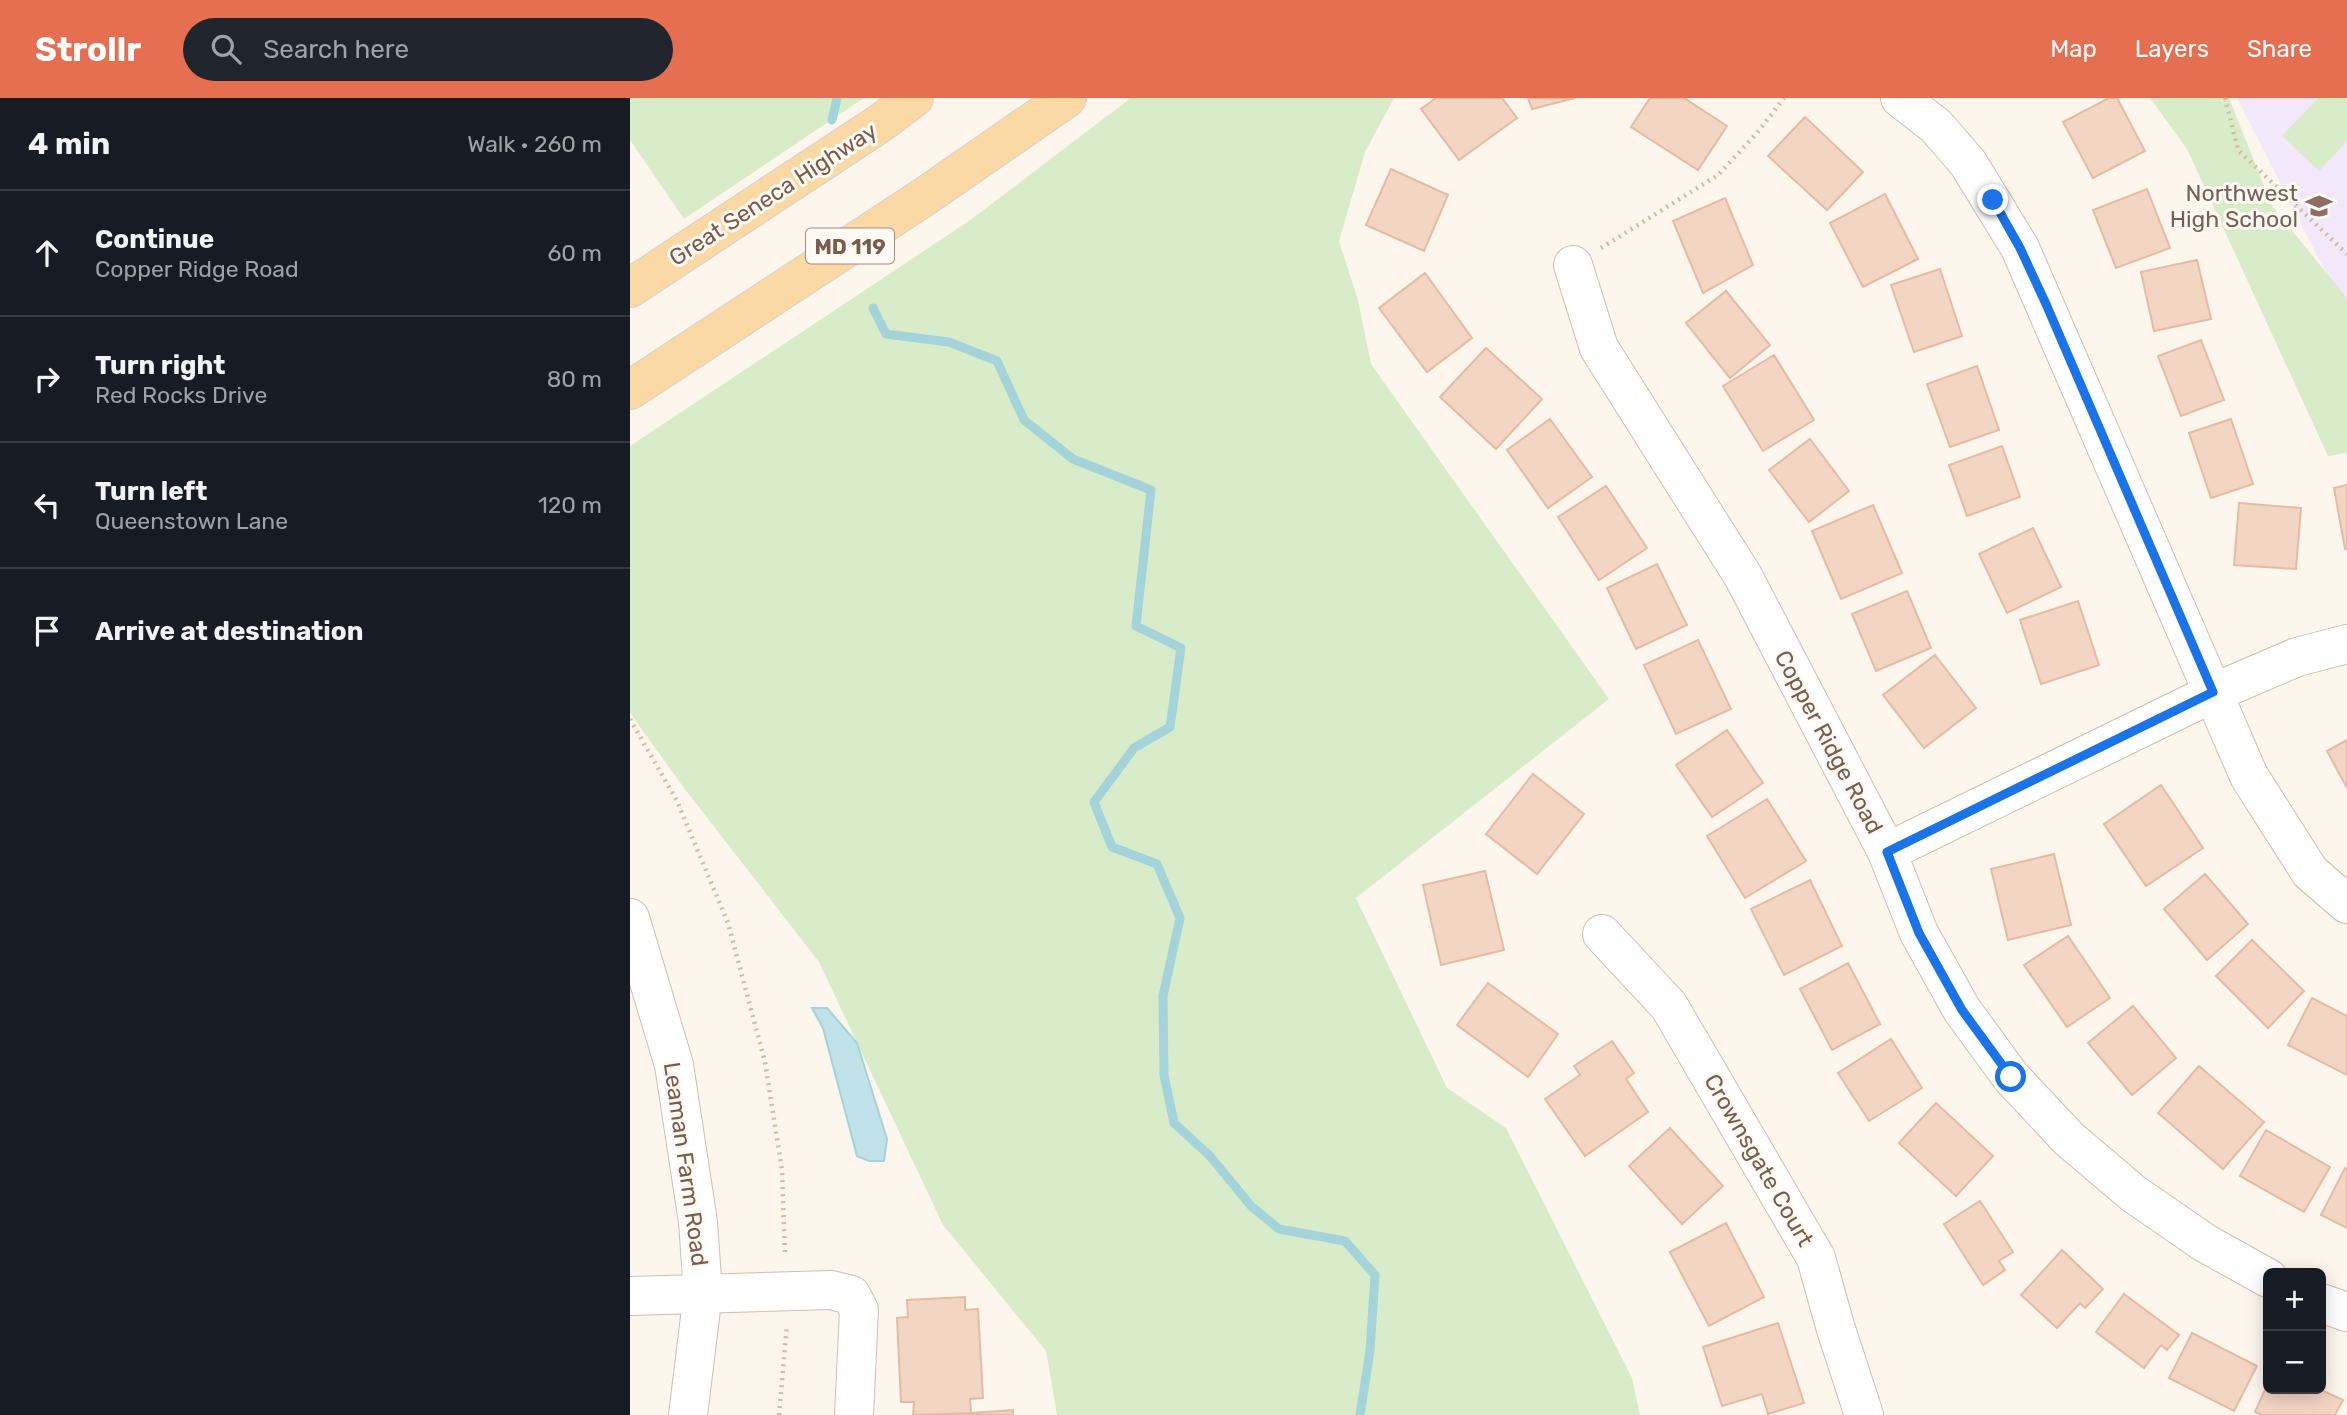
<!DOCTYPE html>
<meta charset="utf-8">
<style>
body{margin:0;font-family:Rubik,sans-serif;background:#20242c;color:#f1f3f6}
.controls{position:absolute;right:21px;bottom:21px;display:grid;overflow:hidden;border-radius:10px;box-shadow:0 4px 18px #0003}
.controls button{width:63px;height:63px;display:grid;place-items:center;padding:0;border:0;border-bottom:2px solid #363941;background:#171b24;color:#f1f3f6;font:35px sans-serif}
.stop{position:absolute;width:21px;height:21px;margin:-16px;border:5px solid #1a73e8;border-radius:50%;background:#fff}
.stop.end{background:#1a73e8;border-color:#fff;box-shadow:0 2px 7px #0008}
.list{margin:0;padding:0;list-style:none}
h2{display:flex;justify-content:space-between;align-items:center;height:91px;margin:0;padding:0 28px;font-size:30px}
h2 small{font-size:23px;font-weight:400;color:#9ea1a6}
.list li{display:grid;grid-template-columns:46px 1fr auto;gap:21px;align-items:center;box-sizing:border-box;height:126px;padding:0 28px;border-top:2px solid #363941}
.list b{display:block;font-size:26px;white-space:nowrap}
.list p{margin:0;font-size:23px;white-space:nowrap;color:#9ea1a6}
.list em{font-size:23px;font-style:normal;color:#9ea1a6}
.icon{flex:none;width:38px;height:38px;fill:none;stroke:currentColor;stroke-width:2;stroke-linecap:round;stroke-linejoin:round}
.map{position:relative;flex:none;width:1717px;height:1317px;overflow:hidden}
header{display:flex;align-items:center;gap:42px;box-sizing:border-box;height:98px;padding:0 35px;background:#e76f51;color:#fff}
header strong{font-size:33px}
nav{display:flex;gap:38px;margin-inline-start:auto;font-size:24px}
.search{width:490px;height:63px;background:#20242c;display:flex;align-items:center;gap:18px;box-sizing:border-box;padding:0 24px;border-radius:38px;color:#9ea1a6;font-size:26px}
main{display:flex}
aside{flex:1;background:#171b24}
.map>svg:first-child{display:block}
.education{fill:#f3e8fa}
.green{fill:#d8ecc9}
.water{fill:#bfe3e8;stroke:#a5d3da;stroke-width:2}
.lines{fill:none;stroke-linecap:round;stroke-linejoin:round}
.stream{stroke:#a5d3da;stroke-width:9}
.building{fill:#f3d5c3;stroke:#e6bba3;stroke-width:2}
.minor-casing{stroke:#d1beb0;stroke-width:40}
.major-casing{stroke:#dad1cd;stroke-width:40}
.path{stroke:#d9b8a5;stroke-width:4.5;stroke-dasharray:2 5;stroke-linecap:butt}
.minor{stroke:#fff;stroke-width:38}
.major{stroke:#fbd9a5;stroke-width:38}
.route{stroke:#1a73e8;stroke-width:9}
.labels{text-anchor:middle;dominant-baseline:central;stroke-width:6;stroke-linejoin:round;paint-order:stroke}
.shield{fill:#fffaf3;stroke:#a28b7f;stroke-width:2}
.shield-label{font-size:21px;font-weight:bold;fill:#7a5c4d}
.education-label{font-size:23px;fill:#785e54;stroke:#fffaf3;text-anchor:end}
.street-label{font-size:23px;fill:#7a5c4d;stroke:#fffaf3}
</style>
<header>
<strong>Strollr</strong>
<div class="search"><svg class="icon" aria-label="search" viewBox="0 0 24 24"><circle cx="10" cy="10" r="6"/><path d="M15 15l6 6"/></svg>Search here</div>
<nav><a>Map</a><a>Layers</a><a>Share</a></nav>
</header>
<main>
<aside>
<h2>4 min<small>Walk · 260 m</small></h2>
<ul class="list">
<li><svg class="icon" aria-label="ahead" viewBox="0 0 24 24"><path d="M12 20V5M6 11l6-6 6 6"/></svg><div><b>Continue</b><p>Copper Ridge Road</p></div><em>60 m</em></li>
<li><svg class="icon" aria-label="right" viewBox="0 0 24 24"><path d="M7 20v-9h11M14 6l5 5-5 5"/></svg><div><b>Turn right</b><p>Red Rocks Drive</p></div><em>80 m</em></li>
<li><svg class="icon" aria-label="left" viewBox="0 0 24 24"><path d="M17 20v-9H6M10 6l-5 5 5 5"/></svg><div><b>Turn left</b><p>Queenstown Lane</p></div><em>120 m</em></li>
<li><svg class="icon" aria-label="arrive" viewBox="0 0 24 24"><path d="M6 21V4h12l-3 4 3 4H6"/></svg><div><b>Arrive at destination</b></div></li>
</ul>
</aside>
<div class="map">
<svg width="1717" height="1317" viewBox="0 0 1717 1317">
<rect width="100%" height="100%" fill="#fdf6ec"/>
<path class="education" d="M1607 0H1717V216Z"/>
<path class="green" d="M0 0H234L54 121 0 42Z
M501 0H764L735 54 709 143 728 202 741 266 979 601 726 800 817 990 876 1030 1002 1280 1010 1317H427L416 1253 313 1127 189 864 54 690 0 615V348L339 123Z
M1520 0H1599L1642 108 1717 200V355L1698 358 1557 51Z
M1688 0H1717V43L1689 73 1652 38Z"/>
<path class="water" d="M182 910H197L227 945 257 1041 254 1063H239L227 1058 193 930Z"/>
<g class="lines">
<path class="stream" d="M202 22 207 0
M243 210 256 236 319 244 367 263 394 322 443 361 521 392 506 528 551 550 540 629 504 650 464 704 482 749 527 766 550 820 533 898 534 977 544 1025 580 1058 621 1108 649 1131 715 1143 745 1177 740 1253 730 1317"/>
</g>
<path class="building" d="M806 0H872L887 20 829 62 791 11Z
M898 0H945L902 11Z
M1020 0H1054L1097 28 1068 72 1001 29Z
M1479 0H1487L1515 53 1463 80 1433 24Z
M1175 19 1233 74 1197 112 1138 58Z
M761 71 818 97 794 153 736 127Z
M1517 91 1540 150 1486 170 1463 112Z
M1255 96 1288 161 1233 189 1200 125Z
M1095 100 1123 167 1073 195 1043 123Z
M1567 162 1581 221 1524 233 1511 174Z
M1310 171 1332 238 1284 254 1261 187Z
M795 175 842 240 797 274 749 210Z
M1096 193 1140 247 1100 280 1056 225Z
M1571 242 1594 302 1551 318 1528 258Z
M856 250 912 301 866 351 810 299Z
M1144 257 1184 322 1133 353 1093 288Z
M1347 268 1369 332 1320 349 1297 286Z
M920 321 962 379 918 410 877 352Z
M1601 321 1623 386 1581 400 1559 335Z
M1180 341 1219 393 1179 424 1139 372Z
M1372 348 1390 399 1337 418 1319 367Z
M1717 387V451H1715L1704 390Z
M976 388 1017 450 969 482 928 419Z
M1609 405 1671 410 1666 471 1604 467Z
M1243 407 1272 475 1211 501 1182 433Z
M1403 430 1431 489 1377 515 1349 456Z
M1027 466 1057 527 1006 551 977 490Z
M1277 493 1301 550 1246 573 1222 516Z
M1448 503 1469 567 1411 586 1390 522Z
M1068 542 1101 611 1046 636 1014 567Z
M1305 557 1346 610 1294 650 1253 597Z
M1097 632 1133 685 1082 719 1046 667Z
M1717 642V690L1697 653Z
M903 676 954 716 907 776 856 736Z
M1531 687 1573 750 1516 788 1474 726Z
M1137 701 1176 763 1115 800 1077 738Z
M1424 756 1441 827 1378 842 1361 771Z
M855 773 874 852 811 867 793 787Z
M1575 776 1618 826 1577 862 1534 811Z
M1180 782 1212 848 1154 877 1121 811Z
M1438 838 1480 900 1437 929 1394 867Z
M1622 842 1674 893 1638 930 1586 878Z
M1218 865 1250 926 1202 952 1170 891Z
M858 885 928 936 898 979 827 927Z
M1682 900 1717 918V977L1658 947Z
M1503 908 1546 960 1502 997 1458 945Z
M1261 941 1292 990 1239 1023 1208 975Z
M982 943 1004 975 996 981 1018 1014 955 1058 915 1001 950 977 944 968Z
M1569 968 1634 1024 1593 1071 1528 1015Z
M1306 1005 1363 1058 1326 1098 1269 1045Z
M1040 1030 1093 1088 1052 1126 999 1068Z
M1636 1032 1700 1069 1674 1114 1610 1078Z
M1715 1070 1717 1071V1130L1691 1117Z
M1350 1103 1383 1154 1369 1163 1375 1172 1353 1187 1314 1126Z
M1096 1125 1134 1199 1079 1228 1040 1154Z
M1432 1152 1473 1191 1455 1210 1450 1205 1427 1230 1391 1197Z
M1494 1196 1549 1237 1537 1252 1531 1247 1514 1270 1466 1234Z
M335 1199V1212L348 1211 353 1300 340 1301 341 1315 283 1317 284 1304H271L267 1220 278 1219 277 1202Z
M1148 1225 1174 1305 1138 1316 1132 1296 1092 1308 1073 1249Z
M1562 1235 1627 1268 1604 1313 1539 1280Z
M1638 1285V1291H1689L1713 1302 1705 1317H1632L1625 1314Z
M383 1312V1317L315 1316 341 1315Z"/>
<g class="lines">
<defs>
<path id="minor" d="M1270 0 1306 28 1338 65 1390 150 1619 678 1680 774 1717 806
M943 167 969 250 1113 478 1257 754 1289 835 1332 912 1381 979 1439 1041 1504 1096 1575 1145 1638 1180
M1257 754 1583 595 1667 559 1717 546
M0 820 44 967 68 1124 73 1195 58 1317
M972 836 1039 908 1186 1160 1205 1228 1234 1317
M0 1198 201 1192 221 1197 229 1212 224 1317
M1691 1205 1717 1214"/>
<path id="major" d="M0 190 249 26 284 0
M0 292 294 99 437 0"/>
</defs>
<use href="#minor" class="minor-casing"/>
<use href="#major" class="major-casing"/>
<path class="path" d="M1595 0 1608 52 1717 156
M971 150 1088 77 1127 35 1154 0
M0 621 47 703 98 825 135 964 152 1072 155 1159
M149 1317 157 1227"/>
<use href="#minor" class="minor"/>
<use href="#major" class="major"/>
</g>
<g class="lines">
<path class="route" d="M1363 102 1390 150 1416 206 1583 594 1257 754 1289 835 1332 912 1381 979"/>
</g>
<defs>
<symbol id="school-bare" viewBox="-9 -9 18 18"><path d="M0-5L7-2L0 1L-7-2ZM-4 1L0 2.5L4 1V4Q0 6-4 4Z" fill="#8d6e63" stroke="#fffaf3" stroke-width="2.5" paint-order="stroke"/></symbol>
</defs>
<g fill-rule="evenodd">
<use href="#school-bare" x="1670" y="89" width="38" height="38"/>
</g>
<g class="labels">
<rect class="shield" x="176" y="130.5" width="88" height="35" rx="5"/>
<g class="shield-label">
<text x="220" y="148">MD 119</text>
</g>
<g class="education-label">
<text x="1668" y="95">Northwest<tspan x="1668" dy="26">High School</tspan></text>
</g>
<g class="street-label">
<text transform="translate(143 96) rotate(-33)">Great Seneca Highway</text>
<text transform="translate(1199 644) rotate(62)">Copper Ridge Road</text>
<text transform="translate(1129 1062) rotate(60)">Crownsgate Court</text>
<text transform="translate(56 1066) rotate(82)">Leaman Farm Road</text>
</g>
</g>
</svg>
<div class="controls">
<button>+</button>
<button>−</button>
</div>
<div class="stop" style="left:1381px;top:979px"></div>
<div class="stop end" style="left:1363px;top:102px"></div>
</div>
</main>
